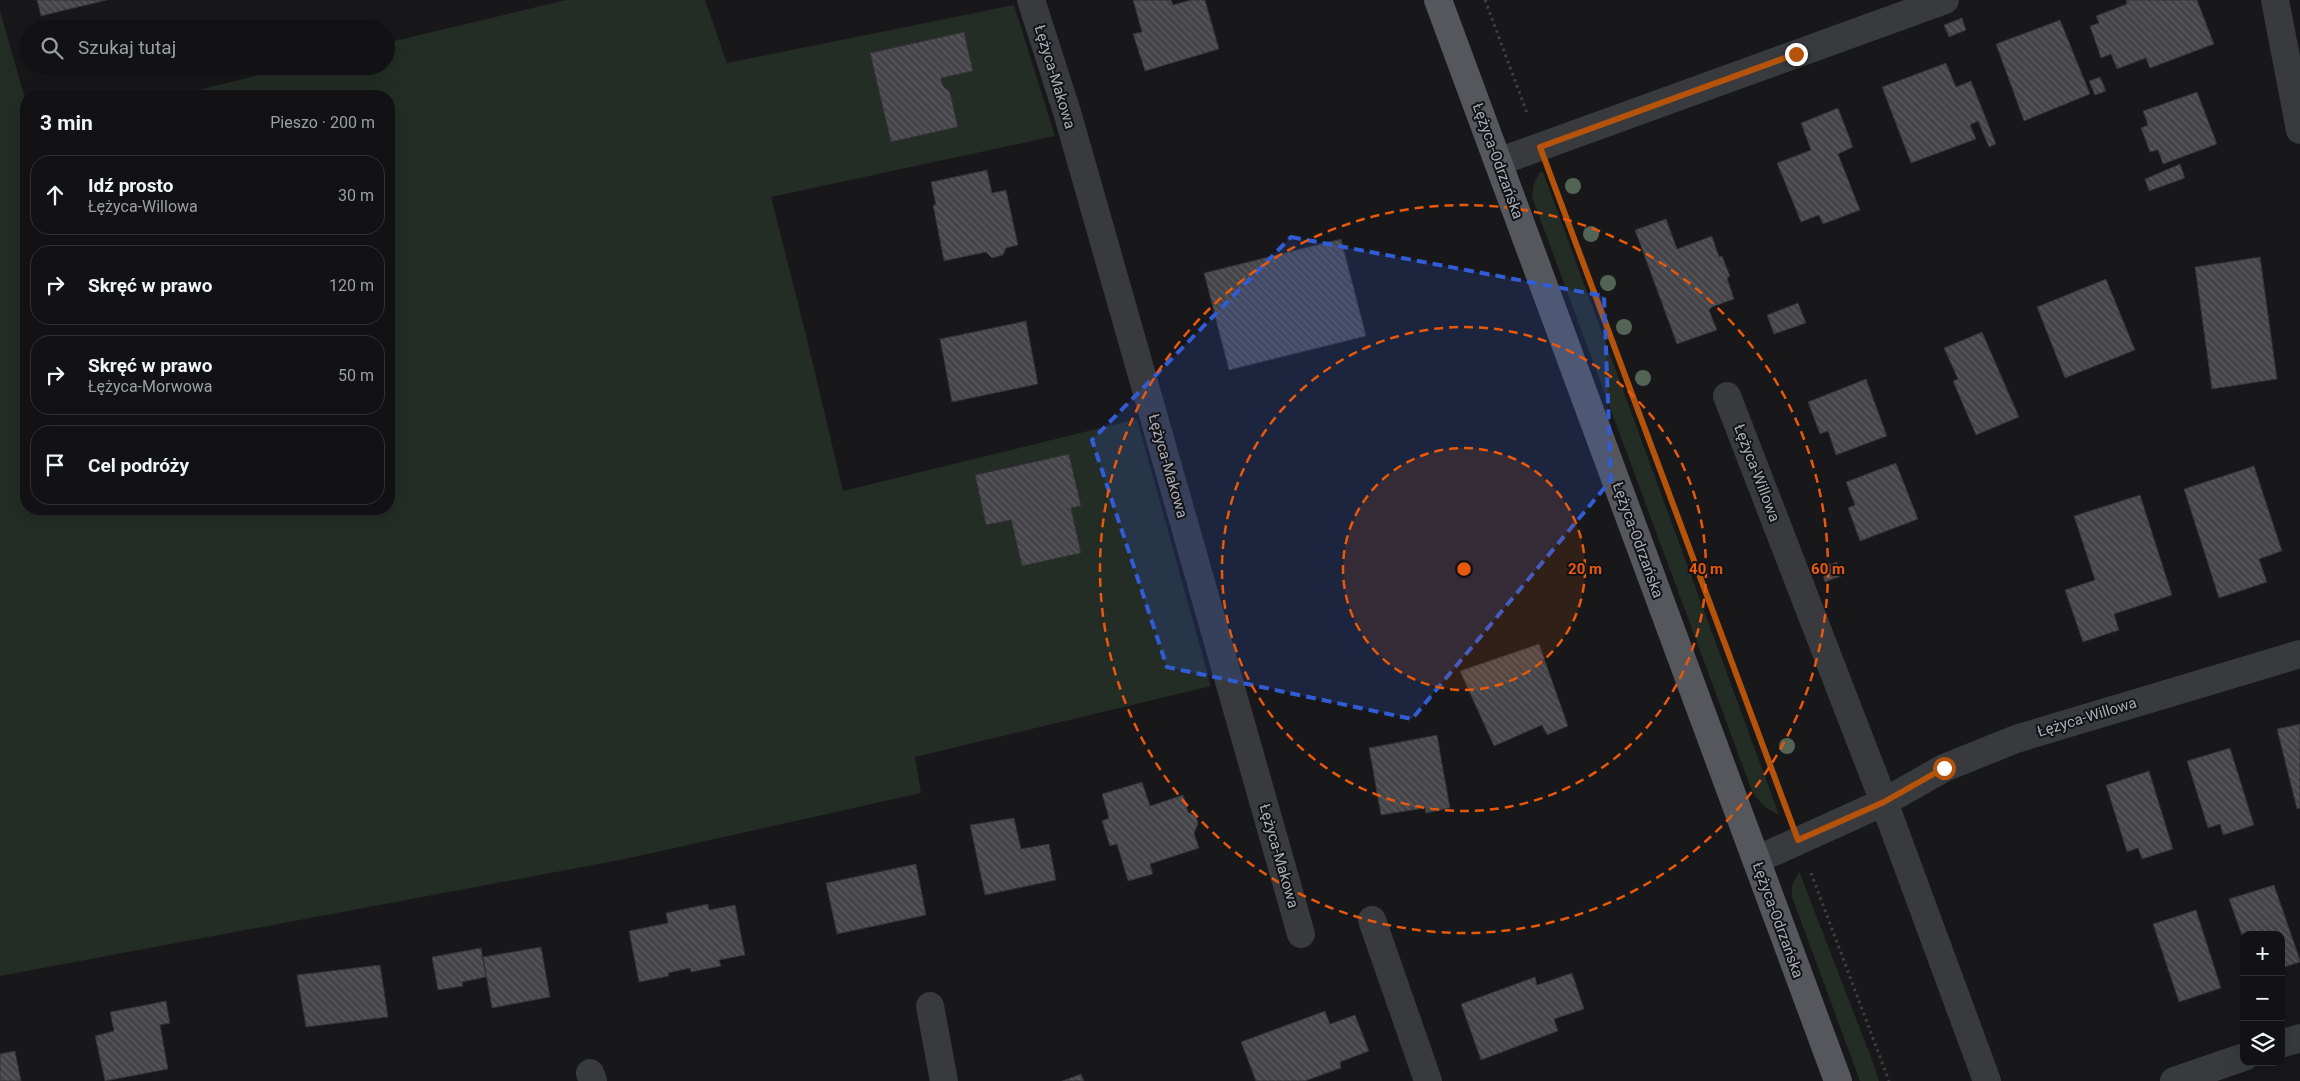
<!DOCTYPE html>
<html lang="pl">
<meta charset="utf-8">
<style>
body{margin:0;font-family:Roboto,sans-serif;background:#1f2022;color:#f1f3f6}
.controls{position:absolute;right:15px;bottom:15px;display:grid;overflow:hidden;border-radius:10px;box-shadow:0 5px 20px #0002}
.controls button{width:45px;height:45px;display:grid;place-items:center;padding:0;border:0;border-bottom:1px solid #313234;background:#121214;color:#f1f3f6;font:25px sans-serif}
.stop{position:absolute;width:15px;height:15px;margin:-11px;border:4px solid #b45309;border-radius:50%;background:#fff}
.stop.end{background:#b45309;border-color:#fff;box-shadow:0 1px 5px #0008}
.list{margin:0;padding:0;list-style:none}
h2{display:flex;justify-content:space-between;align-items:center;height:65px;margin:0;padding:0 20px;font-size:21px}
h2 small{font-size:16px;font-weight:400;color:#9c9ea0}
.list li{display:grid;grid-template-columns:32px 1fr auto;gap:15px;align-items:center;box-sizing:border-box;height:80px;margin:0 10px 10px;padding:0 10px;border:1px solid #313234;border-radius:20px}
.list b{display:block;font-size:19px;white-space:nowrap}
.list p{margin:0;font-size:16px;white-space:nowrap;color:#9c9ea0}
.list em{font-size:16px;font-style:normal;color:#9c9ea0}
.icon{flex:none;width:28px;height:28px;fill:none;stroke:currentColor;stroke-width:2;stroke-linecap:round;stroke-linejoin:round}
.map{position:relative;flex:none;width:2300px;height:1081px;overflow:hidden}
.search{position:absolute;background:#121214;box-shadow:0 5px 20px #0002;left:20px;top:20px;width:375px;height:55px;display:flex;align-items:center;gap:12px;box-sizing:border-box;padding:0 18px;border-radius:28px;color:#9c9ea0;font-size:19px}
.panel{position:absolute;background:#121214;box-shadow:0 5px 20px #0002;left:20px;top:90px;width:375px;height:425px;border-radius:20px}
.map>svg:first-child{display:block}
.green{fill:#242c26}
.building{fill:url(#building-back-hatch);stroke:#323235}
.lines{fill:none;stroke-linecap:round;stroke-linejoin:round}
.path{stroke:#3f4045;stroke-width:3;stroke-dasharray:2.5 4;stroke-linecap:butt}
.minor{stroke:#393a3e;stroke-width:28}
.major{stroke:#55575d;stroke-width:28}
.tree{fill:#536356}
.route{stroke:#b45309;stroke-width:6}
.marked{fill:#325cd3;fill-opacity:0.2;stroke:#325cd3;stroke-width:4;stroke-dasharray:10 6;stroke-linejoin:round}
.ring{fill:none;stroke:#e8590c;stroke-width:2.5;stroke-dasharray:9 6}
.labels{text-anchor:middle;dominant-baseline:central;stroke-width:4;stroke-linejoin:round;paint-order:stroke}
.street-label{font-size:15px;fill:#abaeb8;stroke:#131315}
.centre{fill:#e8590c;stroke:#131315;stroke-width:2.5}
.ring-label{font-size:15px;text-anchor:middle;font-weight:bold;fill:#e8590c;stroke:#131315;stroke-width:4;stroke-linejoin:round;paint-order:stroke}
</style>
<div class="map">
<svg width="2300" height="1081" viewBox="0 0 2300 1081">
<defs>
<pattern id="building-back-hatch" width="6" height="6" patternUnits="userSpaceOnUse" patternTransform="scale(1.25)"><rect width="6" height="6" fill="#454549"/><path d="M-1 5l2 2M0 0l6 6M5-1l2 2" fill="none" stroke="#5d5d61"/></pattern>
</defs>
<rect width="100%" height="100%" fill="#18181a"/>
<path class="green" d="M566 0H705L727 63 1014 5 1055 136 771 197 807 339 843 491 1137 419 1211 686 915 757 921 793 625 859 0 976V11L26 102V509H389V96H175L295 66H386V43Z
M1540 172H1543L1779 815C1766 809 1759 802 1752 791L1532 197 1534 183Z
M1799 871 1872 1060 1879 1081H1860L1792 897V886Z"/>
<path class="building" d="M37 0H107L41 16Z
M1133 0H1171L1173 5 1191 0H1205L1219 49 1145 71 1133 34 1142 32Z
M2126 0H2197L2214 44 2150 68 2146 58 2117 69 2111 54 2101 58 2090 26 2099 23 2096 16 2127 4Z
M1962 18 1966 30 1949 37 1944 25Z
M2060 20 2090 94 2024 121 1996 44Z
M964 32 973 71 941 78 943 86 950 92 958 127 891 142 870 53Z
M1946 63 1956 87 1971 81 1996 144 1989 147 1978 121 1970 125 1976 139 1911 163 1882 87Z
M2100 77 2106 91 2095 95 2089 81Z
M2197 92 2217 144 2163 164 2158 150 2150 152 2141 128 2148 125 2143 111Z
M1838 108 1853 147 1838 154 1860 210 1823 224 1819 215 1801 222 1777 163 1811 150 1801 123Z
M2180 164 2185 178 2149 191 2145 179Z
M987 170 992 193 1006 190 1018 245 1006 248 1003 255 992 258 986 252 944 261 933 205H936L931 182Z
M1666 219 1677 249 1712 236 1719 257 1722 256 1730 276 1727 278 1734 299 1712 307 1709 310 1717 330 1677 344 1635 230Z
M1341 239 1366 336 1229 370 1204 273Z
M2260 257 2277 379 2212 389 2195 267Z
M2106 279 2135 350 2065 378 2037 307Z
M1798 303 1806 323 1774 334 1767 315Z
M1026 321 1038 384 952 402 940 339Z
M1982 332 2019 417 1976 435 1953 381 1958 379 1944 348Z
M1866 379 1887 436 1836 455 1828 431 1820 434 1808 402Z
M1069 454 1081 506 1071 508 1081 553 1022 566 1011 520 986 525 975 475Z
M1896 463 1918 519 1860 541 1848 508 1855 505 1846 482Z
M2254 466 2282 551 2259 559 2267 582 2219 598 2184 489Z
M2140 495 2172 595 2114 614 2119 630 2083 642 2065 590 2095 580 2074 516Z
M1837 562 1841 576 1825 582 1821 568Z
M1539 644 1568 726 1547 735 1542 725 1494 746 1460 671Z
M2300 724V808L2297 809 2277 729Z
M1437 735 1450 808 1426 813 1425 808 1381 815 1369 748Z
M2230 748 2254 825 2223 835 2220 824 2208 828 2187 761Z
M2149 771 2173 849 2142 859 2138 848 2127 852 2106 785Z
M1142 782 1150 806 1183 795 1188 812 1196 816 1198 824 1194 833 1199 848 1150 864 1153 874 1128 881 1117 844 1110 846 1102 821 1109 818 1102 794Z
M1014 818 1021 849 1049 844 1056 880 985 895 970 825Z
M916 864 926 915 837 934 826 883Z
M2274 885 2300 960V962L2281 968V935H2244V941L2229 899Z
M708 904 709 910 735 905 745 955 719 960 721 966 691 972 690 968 668 973 669 976 639 982 629 931 668 923 666 913Z
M2196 910 2221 988 2179 1002 2153 924Z
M541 947 550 997 492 1008 483 957Z
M481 948 486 977 462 982 463 986 438 990 432 957Z
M380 965 388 1017 306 1027 297 975Z
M1572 973 1584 1009 1554 1019 1558 1031 1481 1060 1461 1004 1535 977 1537 985Z
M166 1001 170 1023 160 1025 168 1069 105 1081 95 1036 114 1031 110 1012Z
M1325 1011 1330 1024 1355 1015 1369 1051 1340 1062 1341 1068 1305 1081H1256L1241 1042Z
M15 1051 21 1081H0V1054Z
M1081 1074 1084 1081H1062Z"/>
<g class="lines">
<path class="path" d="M1485 0 1527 113
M1552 180 1786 809
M1811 873 1889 1081"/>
<path class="minor" d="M1031 0 1067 112 1301 934
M2275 0 2300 130
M1498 162 1945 0
M1727 396 1884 802 1987 1081
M1756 860 1884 802 1944 768 2016 739 2300 654
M1372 920 1428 1081
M930 1006 944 1081
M2281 1044 2300 1038
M590 1073 593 1081
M2174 1081 2244 1057"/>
<path class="major" d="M1438 0 1838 1081"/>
</g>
<g class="tree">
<circle cx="1573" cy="186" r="8"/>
<circle cx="1591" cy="234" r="8"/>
<circle cx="1608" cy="283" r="8"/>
<circle cx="1624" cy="327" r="8"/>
<circle cx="1643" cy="378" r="8"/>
<circle cx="1787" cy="746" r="8"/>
</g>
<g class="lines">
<path class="route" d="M1796 54 1540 147 1798 840 1884 802 1944 768"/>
</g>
<path class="marked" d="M1291 237 1604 296 1611 480 1412 719 1167 667 1092 440Z"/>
<circle cx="1464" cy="569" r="121" fill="#e8590c" fill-opacity=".12"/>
<g class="ring">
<circle cx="1464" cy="569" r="121"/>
<circle cx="1464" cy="569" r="242"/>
<circle cx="1464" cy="569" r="364"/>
</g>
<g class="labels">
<g class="street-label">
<text transform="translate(1055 77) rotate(73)">Łężyca-Makowa</text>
<text transform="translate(1498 161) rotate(70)">Łężyca-Odrzańska</text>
<text transform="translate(1168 466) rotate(74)">Łężyca-Makowa</text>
<text transform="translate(1757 473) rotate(69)">Łężyca-Willowa</text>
<text transform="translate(1638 540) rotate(70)">Łężyca-Odrzańska</text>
<text transform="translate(2087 717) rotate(-17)">Łężyca-Willowa</text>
<text transform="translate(1279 856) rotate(74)">Łężyca-Makowa</text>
<text transform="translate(1778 920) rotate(70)">Łężyca-Odrzańska</text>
</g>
</g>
<circle cx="1464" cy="569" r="8" class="centre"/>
<g class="ring-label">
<text x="1585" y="574">20 m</text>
<text x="1706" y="574">40 m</text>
<text x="1828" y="574">60 m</text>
</g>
</svg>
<div class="controls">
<button>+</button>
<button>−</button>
<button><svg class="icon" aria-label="layers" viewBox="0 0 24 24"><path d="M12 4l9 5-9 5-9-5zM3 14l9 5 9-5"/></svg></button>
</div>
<div class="stop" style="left:1944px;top:768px"></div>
<div class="stop end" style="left:1796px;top:54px"></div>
<div class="search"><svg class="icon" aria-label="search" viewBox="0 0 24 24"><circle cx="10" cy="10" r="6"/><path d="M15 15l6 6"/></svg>Szukaj tutaj</div>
<section class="panel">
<h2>3 min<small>Pieszo · 200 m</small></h2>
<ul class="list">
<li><svg class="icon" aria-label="ahead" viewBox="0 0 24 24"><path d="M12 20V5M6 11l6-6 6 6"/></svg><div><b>Idź prosto</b><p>Łężyca-Willowa</p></div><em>30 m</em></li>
<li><svg class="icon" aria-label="right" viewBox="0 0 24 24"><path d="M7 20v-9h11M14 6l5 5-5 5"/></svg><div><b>Skręć w prawo</b></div><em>120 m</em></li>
<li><svg class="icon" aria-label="right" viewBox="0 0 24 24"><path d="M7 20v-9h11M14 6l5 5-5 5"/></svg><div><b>Skręć w prawo</b><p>Łężyca-Morwowa</p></div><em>50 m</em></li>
<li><svg class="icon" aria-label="arrive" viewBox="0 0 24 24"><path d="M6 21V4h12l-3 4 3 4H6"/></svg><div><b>Cel podróży</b></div></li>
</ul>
</section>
</div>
